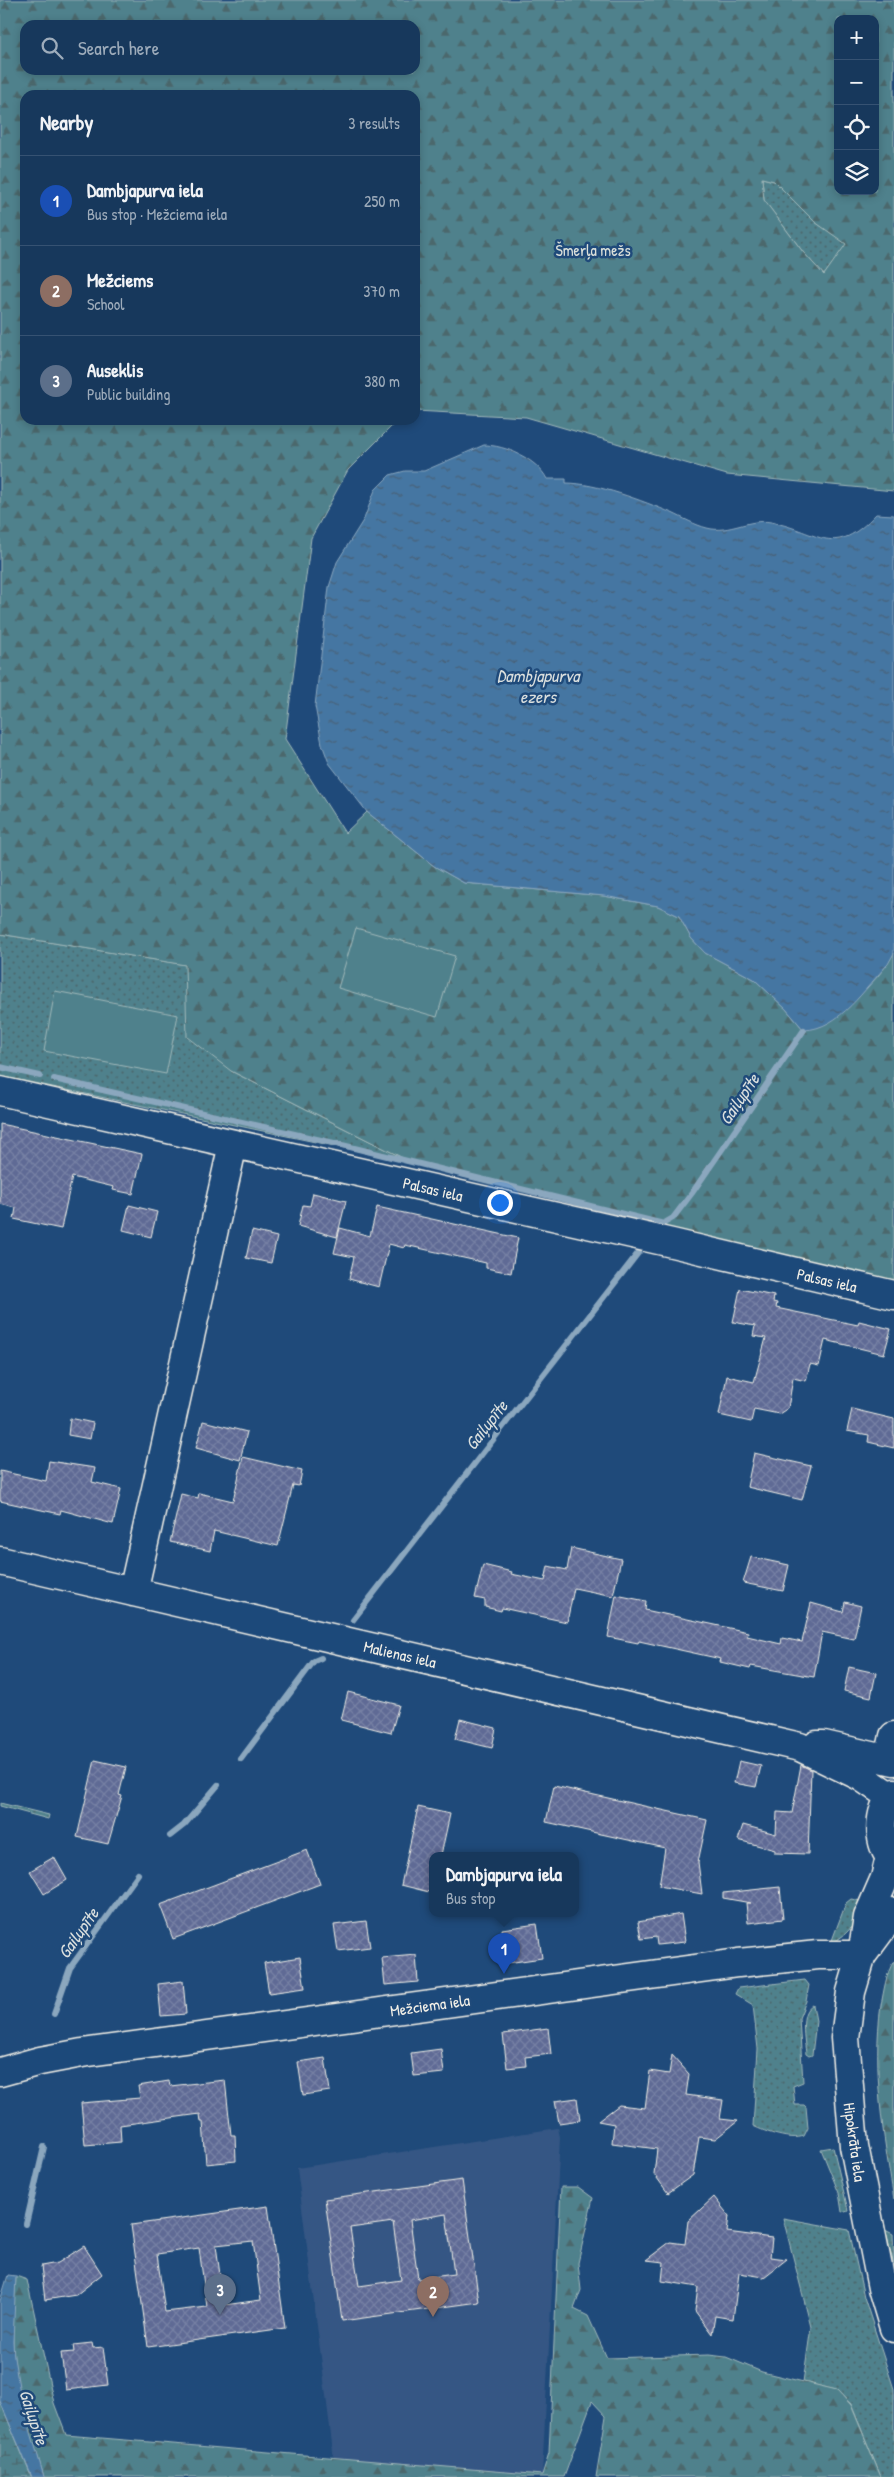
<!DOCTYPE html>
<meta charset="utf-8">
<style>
body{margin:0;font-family:"Patrick Hand",sans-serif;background:#203f62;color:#f1f3f6}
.controls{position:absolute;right:15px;top:15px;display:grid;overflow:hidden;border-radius:10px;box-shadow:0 2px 8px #0003}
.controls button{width:45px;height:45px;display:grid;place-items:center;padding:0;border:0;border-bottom:1px solid #365272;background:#17385c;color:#f1f3f6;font:25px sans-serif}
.you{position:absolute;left:499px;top:1202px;width:18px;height:18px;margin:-12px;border:4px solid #fff;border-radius:50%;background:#1a73e8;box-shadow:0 0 0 8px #1a73e833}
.badge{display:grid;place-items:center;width:32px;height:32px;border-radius:50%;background:#8abfa5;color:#fff;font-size:16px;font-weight:700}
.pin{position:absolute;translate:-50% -41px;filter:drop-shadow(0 1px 2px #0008)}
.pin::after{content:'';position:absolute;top:26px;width:18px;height:15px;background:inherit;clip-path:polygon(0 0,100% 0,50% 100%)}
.popup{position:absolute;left:429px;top:1852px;width:150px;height:65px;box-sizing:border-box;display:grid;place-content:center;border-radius:10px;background:#17385c;filter:drop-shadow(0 1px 4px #0005);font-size:16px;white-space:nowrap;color:#9eacbb}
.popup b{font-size:19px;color:#f1f3f6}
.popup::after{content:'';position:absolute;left:50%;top:100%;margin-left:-10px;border:10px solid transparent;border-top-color:#17385c}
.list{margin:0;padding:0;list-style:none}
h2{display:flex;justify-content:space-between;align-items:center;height:65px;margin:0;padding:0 20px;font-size:21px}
h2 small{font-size:16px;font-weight:400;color:#9eacbb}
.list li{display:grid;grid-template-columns:32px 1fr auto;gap:15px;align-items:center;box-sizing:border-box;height:90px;padding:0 20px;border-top:1px solid #365272}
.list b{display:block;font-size:19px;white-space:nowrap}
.list p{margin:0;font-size:16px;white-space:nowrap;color:#9eacbb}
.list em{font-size:16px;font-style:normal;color:#9eacbb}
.icon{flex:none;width:28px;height:28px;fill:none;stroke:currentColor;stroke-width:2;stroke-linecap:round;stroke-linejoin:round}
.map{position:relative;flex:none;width:894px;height:2477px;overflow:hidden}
.search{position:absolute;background:#17385c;box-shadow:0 2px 8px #0003;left:20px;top:20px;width:400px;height:55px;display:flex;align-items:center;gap:12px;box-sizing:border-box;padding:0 18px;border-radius:15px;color:#9eacbb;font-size:19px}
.panel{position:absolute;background:#17385c;box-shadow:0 2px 8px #0003;left:20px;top:90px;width:400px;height:335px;border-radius:15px}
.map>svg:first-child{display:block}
.built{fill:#365784}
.grass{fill:url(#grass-dots);stroke:#a2b9ba}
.forest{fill:url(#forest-firs);stroke:#a2b9ba;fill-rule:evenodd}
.wetland{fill:url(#wetland-marsh);stroke:#a2b9ba}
.pitch{fill:#4f818c;stroke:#a2b9ba}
.water{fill:url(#water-ripples);stroke:#8ba7be}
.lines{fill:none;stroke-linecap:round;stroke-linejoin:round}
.stream{stroke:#8ba7be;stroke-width:6}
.building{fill:url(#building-cross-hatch);stroke:#f4f1e8;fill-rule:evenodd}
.minor-casing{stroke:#f4f1e8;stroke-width:31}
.minor{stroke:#1f4a7a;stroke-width:28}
.labels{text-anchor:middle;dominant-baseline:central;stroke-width:5;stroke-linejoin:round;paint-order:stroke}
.park-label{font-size:16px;fill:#dbe0da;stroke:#1f4a7a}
.street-label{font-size:16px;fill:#f4f1e8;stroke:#1f4a7a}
.water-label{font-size:18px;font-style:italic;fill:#dadfde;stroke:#1f4a7a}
</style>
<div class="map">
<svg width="894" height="2477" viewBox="0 0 894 2477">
<defs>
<pattern id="grass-dots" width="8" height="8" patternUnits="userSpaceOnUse" patternTransform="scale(1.25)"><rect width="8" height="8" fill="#4f818c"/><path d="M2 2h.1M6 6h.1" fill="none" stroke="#4c676c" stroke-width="1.8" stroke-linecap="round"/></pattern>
<pattern id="forest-firs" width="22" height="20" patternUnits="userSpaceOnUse" patternTransform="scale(1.25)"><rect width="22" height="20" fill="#4f818c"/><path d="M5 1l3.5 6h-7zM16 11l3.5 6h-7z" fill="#4c676c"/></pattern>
<pattern id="wetland-marsh" width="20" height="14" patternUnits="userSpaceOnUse" patternTransform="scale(1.25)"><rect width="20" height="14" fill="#4f818c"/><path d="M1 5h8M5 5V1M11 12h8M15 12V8" fill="none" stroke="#4c676c"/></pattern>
<pattern id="water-ripples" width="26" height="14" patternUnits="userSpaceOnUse" patternTransform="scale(1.25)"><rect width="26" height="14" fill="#4576a2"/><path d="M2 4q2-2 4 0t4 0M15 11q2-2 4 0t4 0" fill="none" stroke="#475f74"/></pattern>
<pattern id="building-cross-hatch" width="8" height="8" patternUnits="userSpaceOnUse" patternTransform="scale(1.25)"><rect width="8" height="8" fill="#5e6a95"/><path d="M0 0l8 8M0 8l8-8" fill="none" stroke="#7680a4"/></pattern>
</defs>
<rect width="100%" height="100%" fill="#1f4a7a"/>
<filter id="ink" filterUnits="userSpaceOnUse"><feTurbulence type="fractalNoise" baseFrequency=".02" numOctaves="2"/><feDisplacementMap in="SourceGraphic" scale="10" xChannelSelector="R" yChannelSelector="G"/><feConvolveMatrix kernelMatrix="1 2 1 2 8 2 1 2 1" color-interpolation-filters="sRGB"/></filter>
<g filter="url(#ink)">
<path class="built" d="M558 2128 560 2137 542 2475 334 2459 297 2168Z"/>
<path class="grass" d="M762 178 774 181 815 222 847 244 824 275 803 252 764 200Z
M0 934 186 965 231 1071 411 1162 0 1076Z
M0 1803 49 1815 48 1819 0 1806Z
M851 1899 866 1902C857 1919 850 1935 831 1943L846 1903Z
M805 1980 809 1985 806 2001 799 2018 803 2082 793 2086 795 2105H804L806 2107 808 2128 804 2136C790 2141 766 2132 753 2126L758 2049 753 2005 735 1994 738 1988Z
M813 2005 816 2021 812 2055 809 2056 806 2054C805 2042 798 2010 813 2005Z
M833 2147 848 2210 842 2212 839 2193 821 2149Z
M783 2218 849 2230 864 2297 894 2389V2477H881L851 2404 836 2390 803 2382 811 2327Z
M885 2230 893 2234 894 2265Z"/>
<path class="forest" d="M0 0H894V491L727 475 526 417 415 411V95H25V420H398L348 470 311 538 285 739 345 833 367 812 434 866 464 883 604 896 658 906 679 916 691 938 705 953 754 979 786 1009 804 1030C840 1009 873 991 894 953V1285L411 1162 231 1071 187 1037 185 965 0 934ZM838 19H875V191H838ZM25 25H415V70H25ZM762 178 774 181 815 222 846 244 824 275 803 252 764 200Z
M894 1961V2199C883 2134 872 2070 881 2005 884 1991 886 1973 894 1961Z
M561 2187H578L593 2198 578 2263 581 2290 574 2309 588 2316 607 2358 709 2355 726 2357 762 2372 837 2390 851 2405 881 2477H596L606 2416 592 2401 564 2477H44C31 2433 14 2388 13 2342 12 2320 15 2298 16 2276L27 2280 54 2403 66 2435 542 2475 549 2453Z"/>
<path class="wetland" d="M0 2401 31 2476 32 2477H0Z"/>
<path class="pitch" d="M356 928 455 956 437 1017 338 988Z
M55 991 178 1015 166 1074 44 1051Z"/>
<path class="water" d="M484 445C505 445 537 459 547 479H566V483C597 483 643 501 672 513 683 518 695 525 707 528 729 534 749 518 771 522 821 532 833 560 876 514L894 515V953L888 964C865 988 840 1029 804 1030L786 1009 754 979 705 953 691 938 679 916 658 906 604 896 464 883 434 866 367 812 329 763 322 744 315 706 329 587 337 562 364 519 375 490 390 475 405 471H424Z
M8 2275 16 2276 13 2341 14 2358 21 2398 44 2477H32L0 2401V2301Z"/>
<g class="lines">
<path class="stream" d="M0 1067 40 1076
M54 1079 334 1143 664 1224
M661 1225 673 1218 692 1193 804 1030
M353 1620 642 1248
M241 1759 314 1661 321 1658
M170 1836 184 1825 218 1785
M54 2014 70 1968 138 1874
M26 2224 44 2147"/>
</g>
<path class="building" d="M0 1124 142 1154 133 1194 113 1190 114 1187 72 1177 61 1229 14 1219 16 1208 0 1204Z
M313 1193 346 1201 337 1237 298 1226 303 1205 310 1206Z
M129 1205 157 1212 151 1237 123 1230Z
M377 1207 518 1238 511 1273 486 1268V1263L405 1245 404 1248 389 1244 379 1287 349 1279 354 1257 334 1253 340 1228 370 1236Z
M252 1231 277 1237 271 1263 246 1258Z
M740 1289 774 1296 773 1302 777 1303 776 1308 858 1325 859 1321 891 1329 884 1354 825 1340 819 1366 810 1364 806 1381 793 1378 788 1408 779 1414 754 1409 751 1422 719 1415 727 1376 754 1382 766 1338 753 1336 755 1326 733 1322Z
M852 1409 894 1419V1448L868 1442 869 1435 847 1431Z
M70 1418 93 1423 90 1439 68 1435Z
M203 1421 247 1432 240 1460 196 1448Z
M754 1453 811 1466 802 1500 747 1487Z
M243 1457 302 1471 299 1486 293 1485 278 1546 214 1531 210 1551 170 1542 181 1494 198 1498 199 1493 233 1501Z
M49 1461 95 1468 92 1482 121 1489 113 1524 61 1510 60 1514 0 1501V1471L46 1481Z
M571 1548 621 1559 613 1596 574 1588 567 1622 502 1608 501 1611 485 1607V1600L475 1598 483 1565 512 1572 511 1574 545 1581 548 1566 567 1570Z
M751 1557 789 1565 783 1591 743 1583Z
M616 1595 646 1601 645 1610 748 1632 747 1636 781 1644 782 1638 802 1642 811 1603 843 1612 845 1602 861 1606 854 1639 822 1632 814 1677 751 1666 750 1669 720 1662 721 1659 639 1641 638 1643 608 1637Z
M849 1667 876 1673 871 1697 844 1691Z
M348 1692 399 1705 391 1733 341 1720Z
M460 1719 496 1728 492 1748 455 1739Z
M95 1760 126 1767 119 1795 122 1796 108 1844 77 1837Z
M739 1761 761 1766 756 1787 734 1783Z
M801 1765 811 1770 808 1854 775 1853V1850L738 1840 743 1825 776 1834 777 1812 792 1813Z
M554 1786 707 1820 698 1862 702 1894 659 1886 665 1848 546 1822Z
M418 1807 450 1814 441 1855H433V1893L401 1885Z
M307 1850 320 1884 173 1939 160 1905Z
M54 1857 67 1880 44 1894 30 1871Z
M780 1887 783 1919 748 1923 746 1903H751L723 1898V1893Z
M681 1914 685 1942 657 1945 656 1937 641 1939 638 1922Z
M366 1921 370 1947 338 1951 334 1925Z
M537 1924 542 1958 507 1963 502 1929Z
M416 1955 418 1982 385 1985 382 1958Z
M300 1957 305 1988 269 1993 264 1963Z
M183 1981 186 2014 161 2016 158 1984Z
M548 2028 551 2054 525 2057 526 2066 507 2068 503 2034Z
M441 2049 444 2073 414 2076 411 2053Z
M672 2055 689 2074 686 2095 723 2100 720 2119 738 2121 715 2139 699 2137 693 2175 668 2193 654 2174 657 2149 612 2143 614 2124 598 2121 619 2105 645 2108 650 2071 669 2074Z
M325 2058 330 2091 303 2095 298 2062Z
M225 2080 231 2135H235L236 2161 206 2164 203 2122H201L200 2114 120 2125 121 2142 85 2145 81 2103 140 2098 138 2086 169 2081 170 2086Z
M577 2098 580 2120 559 2123 555 2101Z
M462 2180 479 2302 342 2321 325 2199ZM446 2214 454 2274 418 2279 410 2220ZM393 2222 401 2280 359 2286 350 2228Z
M714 2197 729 2216 727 2232 772 2238 770 2257 787 2259 764 2277 739 2273 733 2319 715 2316 712 2334 695 2311 698 2287 662 2281 664 2262 646 2260 670 2242 685 2244 688 2221Z
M268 2206 285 2328 148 2347 131 2225ZM253 2241 261 2300 224 2305 216 2245ZM199 2248 207 2307 165 2312 157 2254Z
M84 2246 102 2274 76 2295 45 2300 41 2266 58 2263Z
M92 2343 93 2348 103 2347 108 2385 66 2390 61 2353 74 2352 73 2345Z"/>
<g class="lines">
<defs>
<path id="minor" d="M0 1091 672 1243 894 1295
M0 1561 800 1747 860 1776 891 1797
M133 1592 233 1144
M817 1745H824L894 1761
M889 1759 894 1736
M894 1793C877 1812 877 1844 894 1862
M890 1857 885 1878 868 1917 862 1955 851 1992 845 2038 854 2146 882 2288 894 2328
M863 1954 894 1912
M0 2072 40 2061 82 2053 738 1963 818 1955H862"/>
</defs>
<use href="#minor" class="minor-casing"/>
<use href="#minor" class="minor"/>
</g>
</g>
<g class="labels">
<g class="park-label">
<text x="593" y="250">Šmerļa mežs</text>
</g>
<g class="street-label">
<text transform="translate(433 1189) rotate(13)">Palsas iela</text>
<text transform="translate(827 1280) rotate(13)">Palsas iela</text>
<text transform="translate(400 1654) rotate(13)">Malienas iela</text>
<text transform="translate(430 2005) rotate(-8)">Mežciema iela</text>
<text transform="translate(855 2142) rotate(82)">Hipokrāta iela</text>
</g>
<g class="water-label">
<text x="538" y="675">Dambjapurva<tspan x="538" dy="21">ezers</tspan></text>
<text transform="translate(739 1099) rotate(-56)">Gaiļupīte</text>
<text transform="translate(486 1425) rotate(-52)">Gaiļupīte</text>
<text transform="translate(78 1933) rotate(-55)">Gaiļupīte</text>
<text transform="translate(34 2417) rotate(72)">Gaiļupīte</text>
</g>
</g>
</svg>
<div class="controls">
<button>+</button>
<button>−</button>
<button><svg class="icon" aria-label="locate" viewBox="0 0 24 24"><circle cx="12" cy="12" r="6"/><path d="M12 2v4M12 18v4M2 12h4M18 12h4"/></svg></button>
<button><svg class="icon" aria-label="layers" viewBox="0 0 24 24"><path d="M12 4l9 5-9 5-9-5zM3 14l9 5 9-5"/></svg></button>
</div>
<div class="you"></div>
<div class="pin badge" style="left:504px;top:1974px;background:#1a4fb4">1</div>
<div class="popup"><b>Dambjapurva iela</b>Bus stop</div>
<div class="pin badge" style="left:433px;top:2317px;background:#8d6e63">2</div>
<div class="pin badge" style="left:220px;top:2315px;background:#5c6f8a">3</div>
<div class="search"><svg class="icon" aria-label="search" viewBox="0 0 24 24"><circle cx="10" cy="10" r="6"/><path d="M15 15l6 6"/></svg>Search here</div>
<section class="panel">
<h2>Nearby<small>3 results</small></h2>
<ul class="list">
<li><span class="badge" style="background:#1a4fb4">1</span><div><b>Dambjapurva iela</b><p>Bus stop · Mežciema iela</p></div><em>250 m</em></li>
<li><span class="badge" style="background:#8d6e63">2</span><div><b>Mežciems</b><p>School</p></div><em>370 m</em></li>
<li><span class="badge" style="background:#5c6f8a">3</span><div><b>Auseklis</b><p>Public building</p></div><em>380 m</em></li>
</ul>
</section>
</div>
